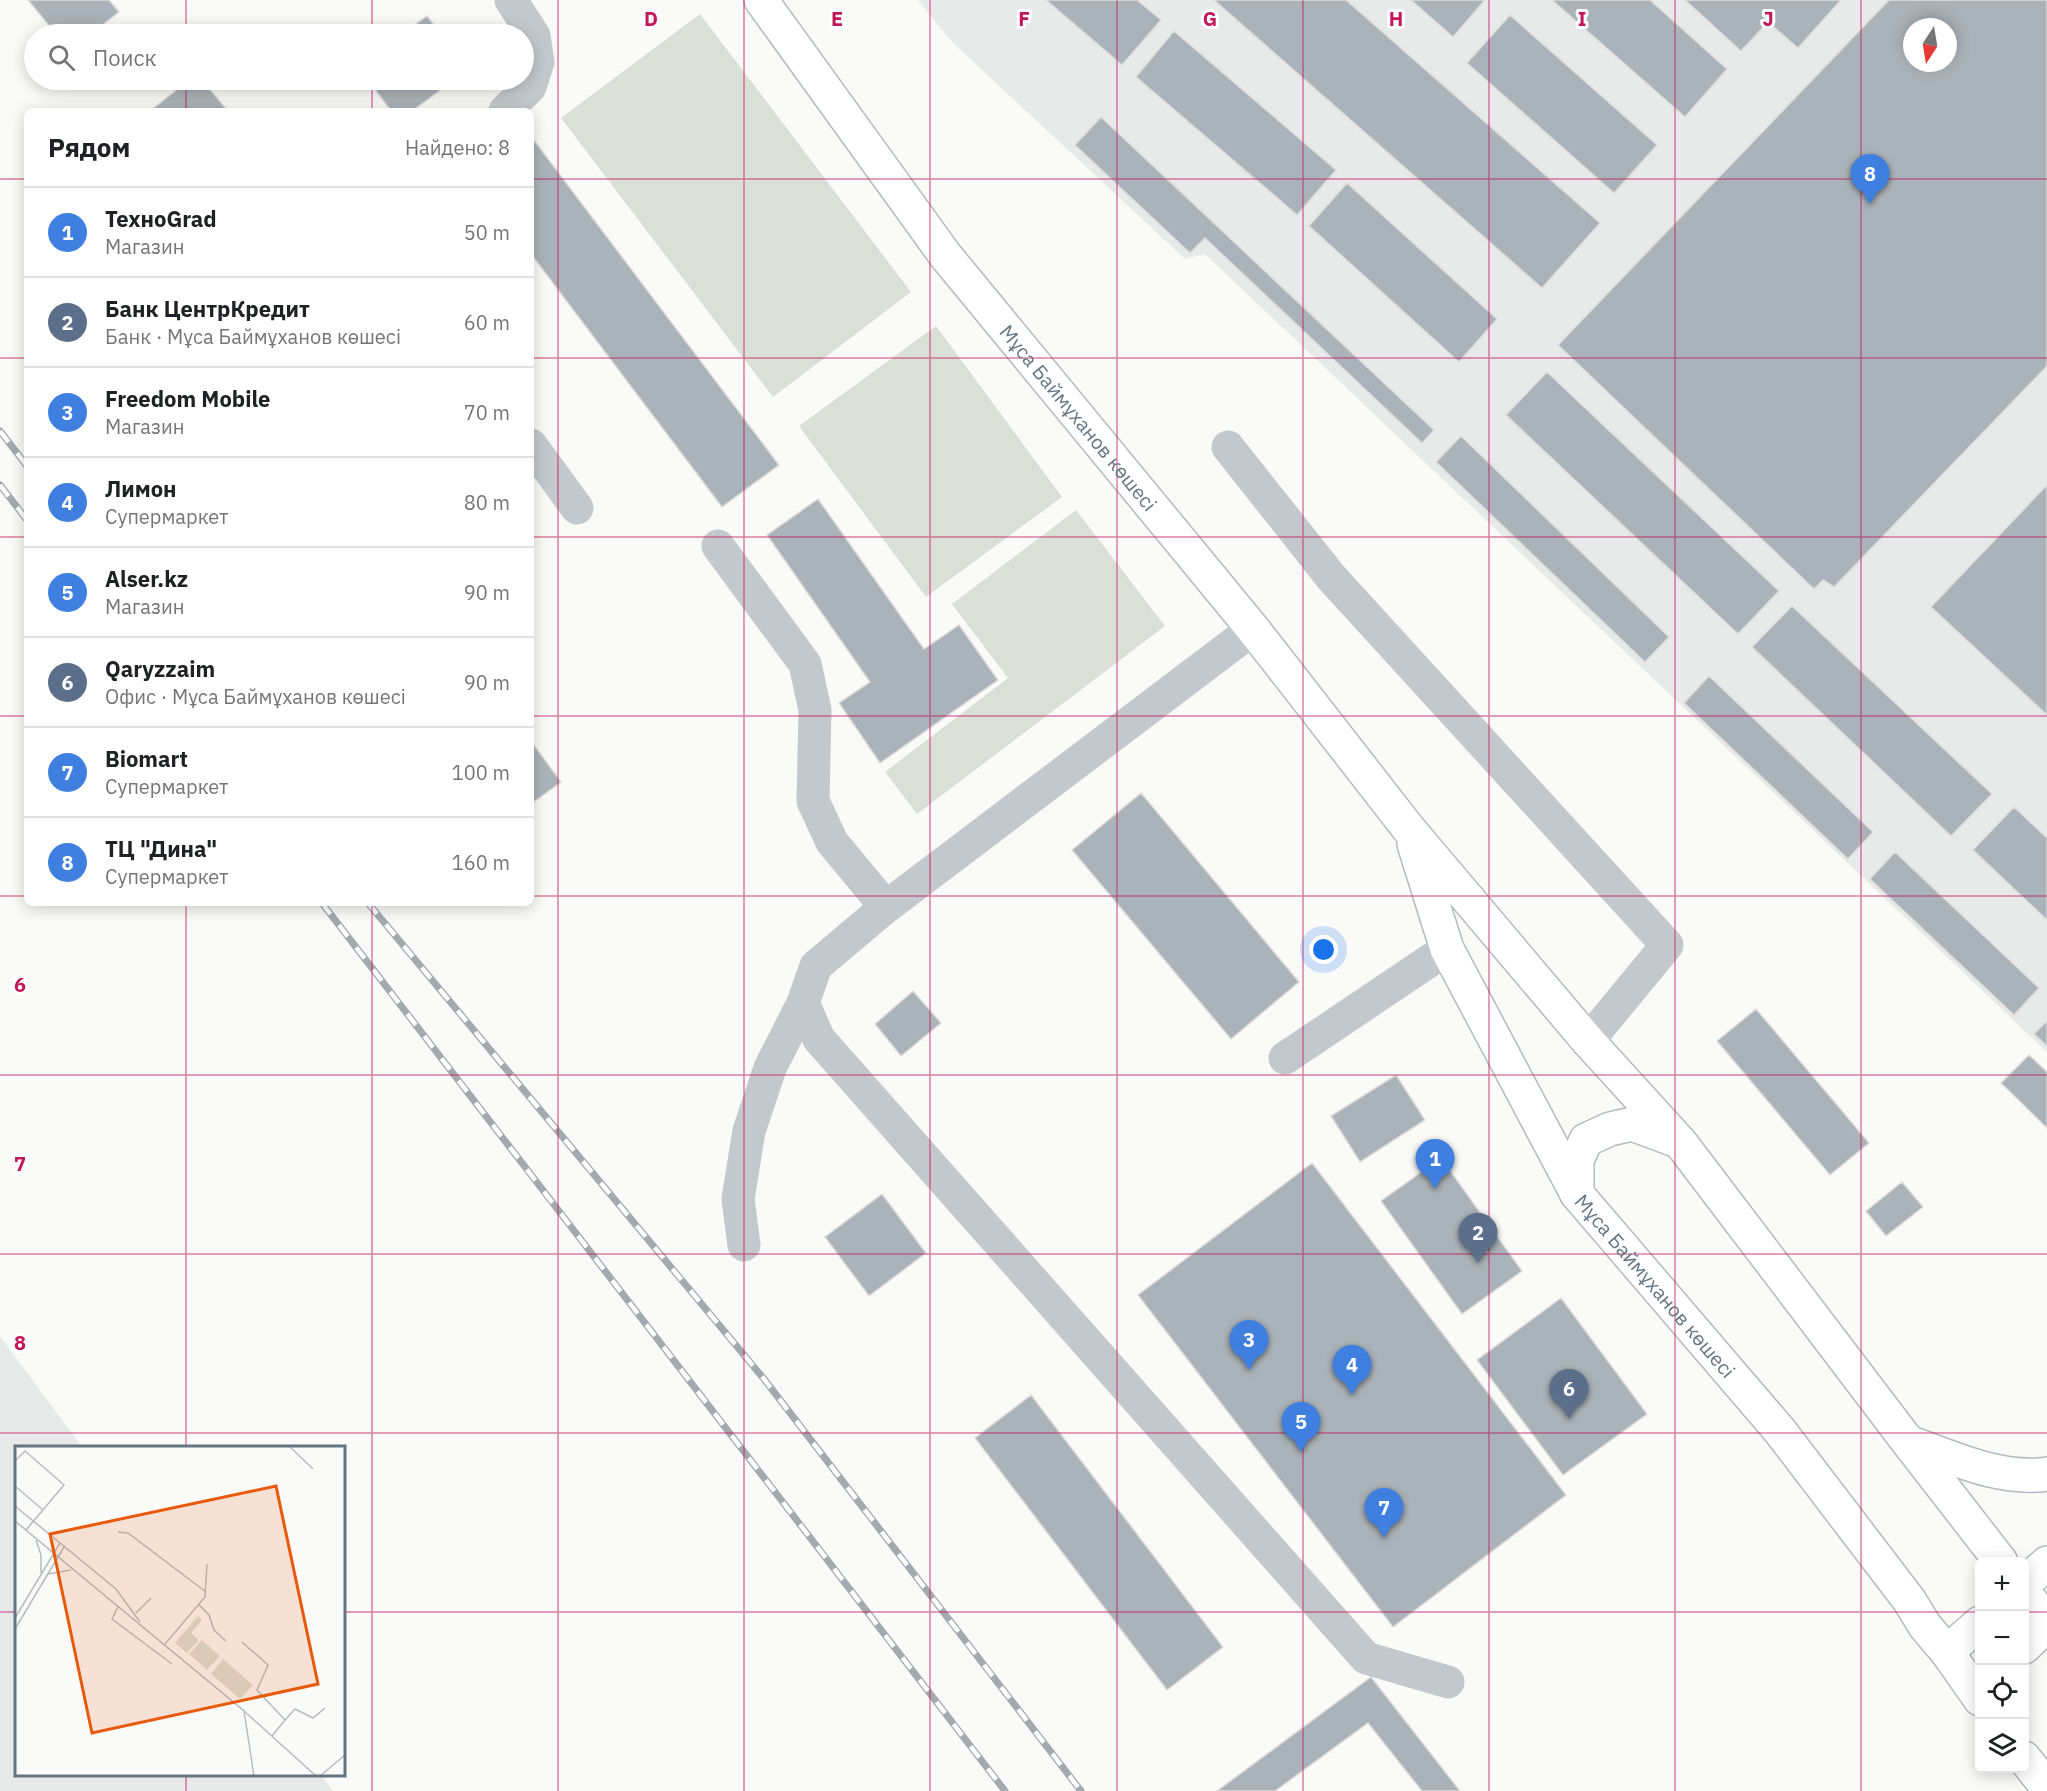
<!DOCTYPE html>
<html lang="ru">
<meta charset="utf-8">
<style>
body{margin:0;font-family:"IBM Plex Sans",sans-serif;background:#f6f6f6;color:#202124}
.controls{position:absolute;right:18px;bottom:18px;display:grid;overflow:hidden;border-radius:9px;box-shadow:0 3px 15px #0003}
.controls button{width:54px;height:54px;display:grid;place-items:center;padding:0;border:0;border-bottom:2px solid #e0e0e0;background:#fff;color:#202124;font:30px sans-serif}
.compass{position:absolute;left:1903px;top:18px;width:54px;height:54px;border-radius:50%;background:#fff;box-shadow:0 3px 15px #0003;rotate:192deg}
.you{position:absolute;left:1324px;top:950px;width:21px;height:21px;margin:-15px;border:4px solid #fff;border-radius:50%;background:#1a73e8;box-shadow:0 0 0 9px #1a73e833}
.badge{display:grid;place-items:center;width:39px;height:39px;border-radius:50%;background:#e4572e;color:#fff;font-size:20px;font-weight:700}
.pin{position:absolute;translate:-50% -50px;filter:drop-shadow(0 2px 3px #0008)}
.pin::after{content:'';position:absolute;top:32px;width:21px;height:18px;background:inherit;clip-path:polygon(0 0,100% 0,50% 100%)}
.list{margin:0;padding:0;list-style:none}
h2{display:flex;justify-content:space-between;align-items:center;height:78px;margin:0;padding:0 24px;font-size:26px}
h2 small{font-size:20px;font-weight:400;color:#757577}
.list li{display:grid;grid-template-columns:39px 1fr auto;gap:18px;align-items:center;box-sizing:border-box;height:90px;padding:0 24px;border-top:2px solid #e0e0e0}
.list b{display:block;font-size:22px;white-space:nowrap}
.list p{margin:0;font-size:20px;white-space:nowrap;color:#757577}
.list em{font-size:20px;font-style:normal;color:#757577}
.icon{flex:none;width:33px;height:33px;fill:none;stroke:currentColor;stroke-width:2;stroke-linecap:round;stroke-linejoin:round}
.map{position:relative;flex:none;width:2047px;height:1791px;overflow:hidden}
.search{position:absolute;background:#fff;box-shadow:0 3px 15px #0003;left:24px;top:24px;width:510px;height:66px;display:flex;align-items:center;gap:15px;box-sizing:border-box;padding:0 21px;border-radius:33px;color:#757577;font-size:22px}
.panel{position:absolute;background:#fff;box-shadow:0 3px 15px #0003;left:24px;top:108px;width:510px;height:798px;border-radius:9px}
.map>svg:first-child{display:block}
.built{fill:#e8e9e9;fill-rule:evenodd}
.green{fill:#dadfd7}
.building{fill:#aab3b9;stroke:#dcdcda;stroke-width:1.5;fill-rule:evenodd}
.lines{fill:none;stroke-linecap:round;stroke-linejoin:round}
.major-casing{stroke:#b5babe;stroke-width:36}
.minor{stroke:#c3c8cc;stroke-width:33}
.major{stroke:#fff;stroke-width:33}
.rail-casing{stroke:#a2aab0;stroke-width:7}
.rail{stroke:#fff;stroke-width:4.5;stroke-dasharray:14;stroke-linecap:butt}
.grid{fill:none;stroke:#c2185b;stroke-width:1.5;stroke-opacity:0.55}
.labels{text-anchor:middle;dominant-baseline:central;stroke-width:6;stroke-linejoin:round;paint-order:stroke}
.street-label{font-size:20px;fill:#657683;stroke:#fff}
.inset-road{fill:none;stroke:#b5bdc2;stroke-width:1.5}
.view{fill:#e8590c;fill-opacity:0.15;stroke:#e8590c;stroke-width:3}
.inset-edge{fill:none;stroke:#657683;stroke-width:3}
.grid-label{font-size:20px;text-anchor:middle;font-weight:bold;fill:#c2185b;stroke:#fff;stroke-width:6;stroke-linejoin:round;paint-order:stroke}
</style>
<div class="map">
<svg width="2047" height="1791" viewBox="0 0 2047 1791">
<rect width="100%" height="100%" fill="#fafaf8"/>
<path class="built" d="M918 0H2047V1052L1205 254 1185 259 951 41ZM1912 27H1948V63H1912Z
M0 1336 82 1447 16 1448V1774L321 1775 333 1791H0Z"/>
<path class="green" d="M700 14 911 292 773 397 561 118Z
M936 326 1062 497 926 597 799 426Z
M1076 510 1165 626 917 814 885 772 1008 678 952 604Z"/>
<path class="building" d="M28 0H109L119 12 91 34H56Z
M1046 0H1137L1161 20 1122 65Z
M1214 0H1346L1600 223 1542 288Z
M1411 0H1485L1453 37Z
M1552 0H1650L1727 69 1685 117Z
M1685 0H1841L1798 48 1768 22 1741 51Z
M1889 0H2047V366L1834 587 1823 580 1814 589 1558 345ZM1912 27H1948V63H1912Z
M1510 15 1657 145 1614 193 1467 63Z
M427 16 441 34H402Z
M1174 31 1336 170 1297 215 1136 77Z
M189 80H202L228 111H150Z
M368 80H454L412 111H391Z
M1101 117 1434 430 1422 443 1205 238 1190 253 1075 145Z
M533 139 779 465 722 507 531 254V141Z
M1347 183 1497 319 1459 362 1309 226Z
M1547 372 1779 591 1738 634 1506 415Z
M1461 436 1669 637 1645 662 1436 462Z
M2047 485V715L1931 607Z
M818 499 924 649 959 625 998 680 880 763 839 703 870 682 767 535Z
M1792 606 1992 794 1951 836 1752 647Z
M1709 676 1873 832 1848 859 1684 703Z
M531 741 561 782 531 804Z
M1141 793 1299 982 1231 1039 1072 850Z
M2014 807 2047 838V920L1973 850Z
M1895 852 2039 988 2014 1015 1870 879Z
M913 991 941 1023 901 1056 875 1024Z
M1756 1009 1869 1143 1830 1175 1717 1041Z
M2047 1021V1046L2034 1034Z
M2029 1055 2047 1072V1128L2001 1083Z
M1396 1075 1425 1120 1360 1162 1331 1116Z
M1441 1158 1522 1271 1462 1314 1381 1201Z
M1312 1163 1566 1495 1393 1627 1138 1295Z
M1902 1182 1923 1207 1886 1236 1866 1211Z
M882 1194 926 1253 869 1296 825 1237Z
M1561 1298 1647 1414 1563 1475 1477 1360Z
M1031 1395 1223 1647 1167 1690 975 1438Z
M1371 1677 1460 1791H1422L1368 1723 1275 1791H1217Z"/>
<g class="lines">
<defs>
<g id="major">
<path id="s1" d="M761 0 945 255 1253 629 1408 828 1588 1041 1680 1142 1908 1442 2001 1562"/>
<path id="s2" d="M1414 844 1447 949 1577 1194 1780 1431 1909 1600 1925 1626 1947 1652 1980 1699"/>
<path d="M1577 1194V1160L1586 1140 1610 1129 1632 1124 1675 1140"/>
<path d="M1908 1442C1951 1457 2000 1481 2047 1474"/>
<path d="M2024 1584 2047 1563"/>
<path d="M2024 1592 2047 1622"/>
<path d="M2024 1647 2047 1625"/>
<path d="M1947 1652 1980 1623"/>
<path d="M2024 1758 2047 1787"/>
</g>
</defs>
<use href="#major" class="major-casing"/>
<path class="minor" d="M505 111 530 87 538 62 534 36 511 0
M531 445 577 508
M1228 447 1331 577 1667 945 1588 1041
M718 546 805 664 815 710 813 801 832 842 886 907
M803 1003 819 1039 1366 1658 1448 1682
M1285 1058 1447 949
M744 1245 738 1199 749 1131 770 1068 803 1003 816 966 886 907 1253 629"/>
<use href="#major" class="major"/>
<defs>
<path id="rail" d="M0 431 27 466
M0 485 27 520
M322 903 1005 1791
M368 903 764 1379 1081 1791"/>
</defs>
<use href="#rail" class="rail-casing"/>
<use href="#rail" class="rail"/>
</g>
<path class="grid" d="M186 0V34M372 0V34M558 0V1791M744 0V1791M930 0V1791M1117 0V1791M1303 0V1791M1489 0V1791M1675 0V1791M1861 0V1791M186 80V111M372 80V111M0 179H27M531 179H2047M0 358H27M531 358H2047M0 537H27M531 537H2047M0 716H27M531 716H2047M0 896H27M531 896H2047M186 903V1448M372 903V1791M0 1075H2047M0 1254H2047M0 1433H2047M0 1612H16M344 1612H1980M2024 1612H2047M186 1774V1791"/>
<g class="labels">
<g class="street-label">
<text stroke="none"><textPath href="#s1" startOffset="525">Мұса Баймұханов көшесі</textPath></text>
<text stroke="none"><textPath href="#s2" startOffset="508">Мұса Баймұханов көшесі</textPath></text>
</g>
</g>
<g transform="translate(15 1446)">
<rect width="330" height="330" fill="#fafaf8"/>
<path d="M183 170 187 174 176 187 184 194 172 207 160 197ZM187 194 205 210 192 224 174 208ZM208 213 238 239 225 253 196 228Z" fill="#dadfd7"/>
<path class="inset-road" d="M274 0 298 23M0 15 10 5 49 39 11 84M0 40 28 64M0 60 101 143 125 176M0 75 229 265 239 330M103 86 113 87 191 146M21 94 26 109V127M33 128 56 124M184 159 194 169 199 184 211 195M103 161 97 173 157 218M121 167 136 152M0 172 45 97M0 183 49 101M227 196 253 219 242 244 270 274 257 290M150 198 190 151 192 118M229 265 301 330M270 274 280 263 298 272 310 262M305 330 330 309"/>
<path class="view" d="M261 40 303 238 77 287 35 88Z"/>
<rect width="330" height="330" class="inset-edge"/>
</g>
<g class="grid-label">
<text x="651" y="26">D</text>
<text x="837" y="26">E</text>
<text x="1024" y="26">F</text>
<text x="1210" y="26">G</text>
<text x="1396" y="26">H</text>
<text x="1582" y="26">I</text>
<text x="1768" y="26">J</text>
<text x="20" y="992">6</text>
<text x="20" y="1171">7</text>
<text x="20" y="1350">8</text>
</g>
</svg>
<div class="controls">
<button>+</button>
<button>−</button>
<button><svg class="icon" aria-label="locate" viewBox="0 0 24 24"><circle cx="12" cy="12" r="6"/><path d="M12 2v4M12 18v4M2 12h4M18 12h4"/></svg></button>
<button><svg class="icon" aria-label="layers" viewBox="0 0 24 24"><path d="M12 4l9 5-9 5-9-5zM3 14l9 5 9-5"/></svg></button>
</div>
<svg class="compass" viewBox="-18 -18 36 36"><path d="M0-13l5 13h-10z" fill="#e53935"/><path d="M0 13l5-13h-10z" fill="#757577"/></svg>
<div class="you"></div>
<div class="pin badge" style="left:1435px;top:1189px;background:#3f7fe0">1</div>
<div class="pin badge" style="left:1478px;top:1263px;background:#5c6f8a">2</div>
<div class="pin badge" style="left:1249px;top:1370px;background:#3f7fe0">3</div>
<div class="pin badge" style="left:1352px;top:1395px;background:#3f7fe0">4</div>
<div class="pin badge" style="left:1301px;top:1452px;background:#3f7fe0">5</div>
<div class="pin badge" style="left:1569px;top:1419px;background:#5c6f8a">6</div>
<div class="pin badge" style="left:1384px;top:1538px;background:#3f7fe0">7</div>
<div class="pin badge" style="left:1870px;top:204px;background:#3f7fe0">8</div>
<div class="search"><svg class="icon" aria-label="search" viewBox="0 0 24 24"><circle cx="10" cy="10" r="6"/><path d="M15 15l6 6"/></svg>Поиск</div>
<section class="panel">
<h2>Рядом<small>Найдено: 8</small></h2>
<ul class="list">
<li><span class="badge" style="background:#3f7fe0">1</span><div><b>ТехноGrad</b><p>Магазин</p></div><em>50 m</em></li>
<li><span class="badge" style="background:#5c6f8a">2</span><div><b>Банк ЦентрКредит</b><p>Банк · Мұса Баймұханов көшесі</p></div><em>60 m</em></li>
<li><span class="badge" style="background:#3f7fe0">3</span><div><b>Freedom Mobile</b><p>Магазин</p></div><em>70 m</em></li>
<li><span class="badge" style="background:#3f7fe0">4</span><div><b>Лимон</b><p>Супермаркет</p></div><em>80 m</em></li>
<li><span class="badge" style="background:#3f7fe0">5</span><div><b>Alser.kz</b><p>Магазин</p></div><em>90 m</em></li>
<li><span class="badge" style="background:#5c6f8a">6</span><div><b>Qaryzzaim</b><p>Офис · Мұса Баймұханов көшесі</p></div><em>90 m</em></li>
<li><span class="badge" style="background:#3f7fe0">7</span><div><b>Biomart</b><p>Супермаркет</p></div><em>100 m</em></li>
<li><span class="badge" style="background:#3f7fe0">8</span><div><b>ТЦ &quot;Дина&quot;</b><p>Супермаркет</p></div><em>160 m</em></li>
</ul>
</section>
</div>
